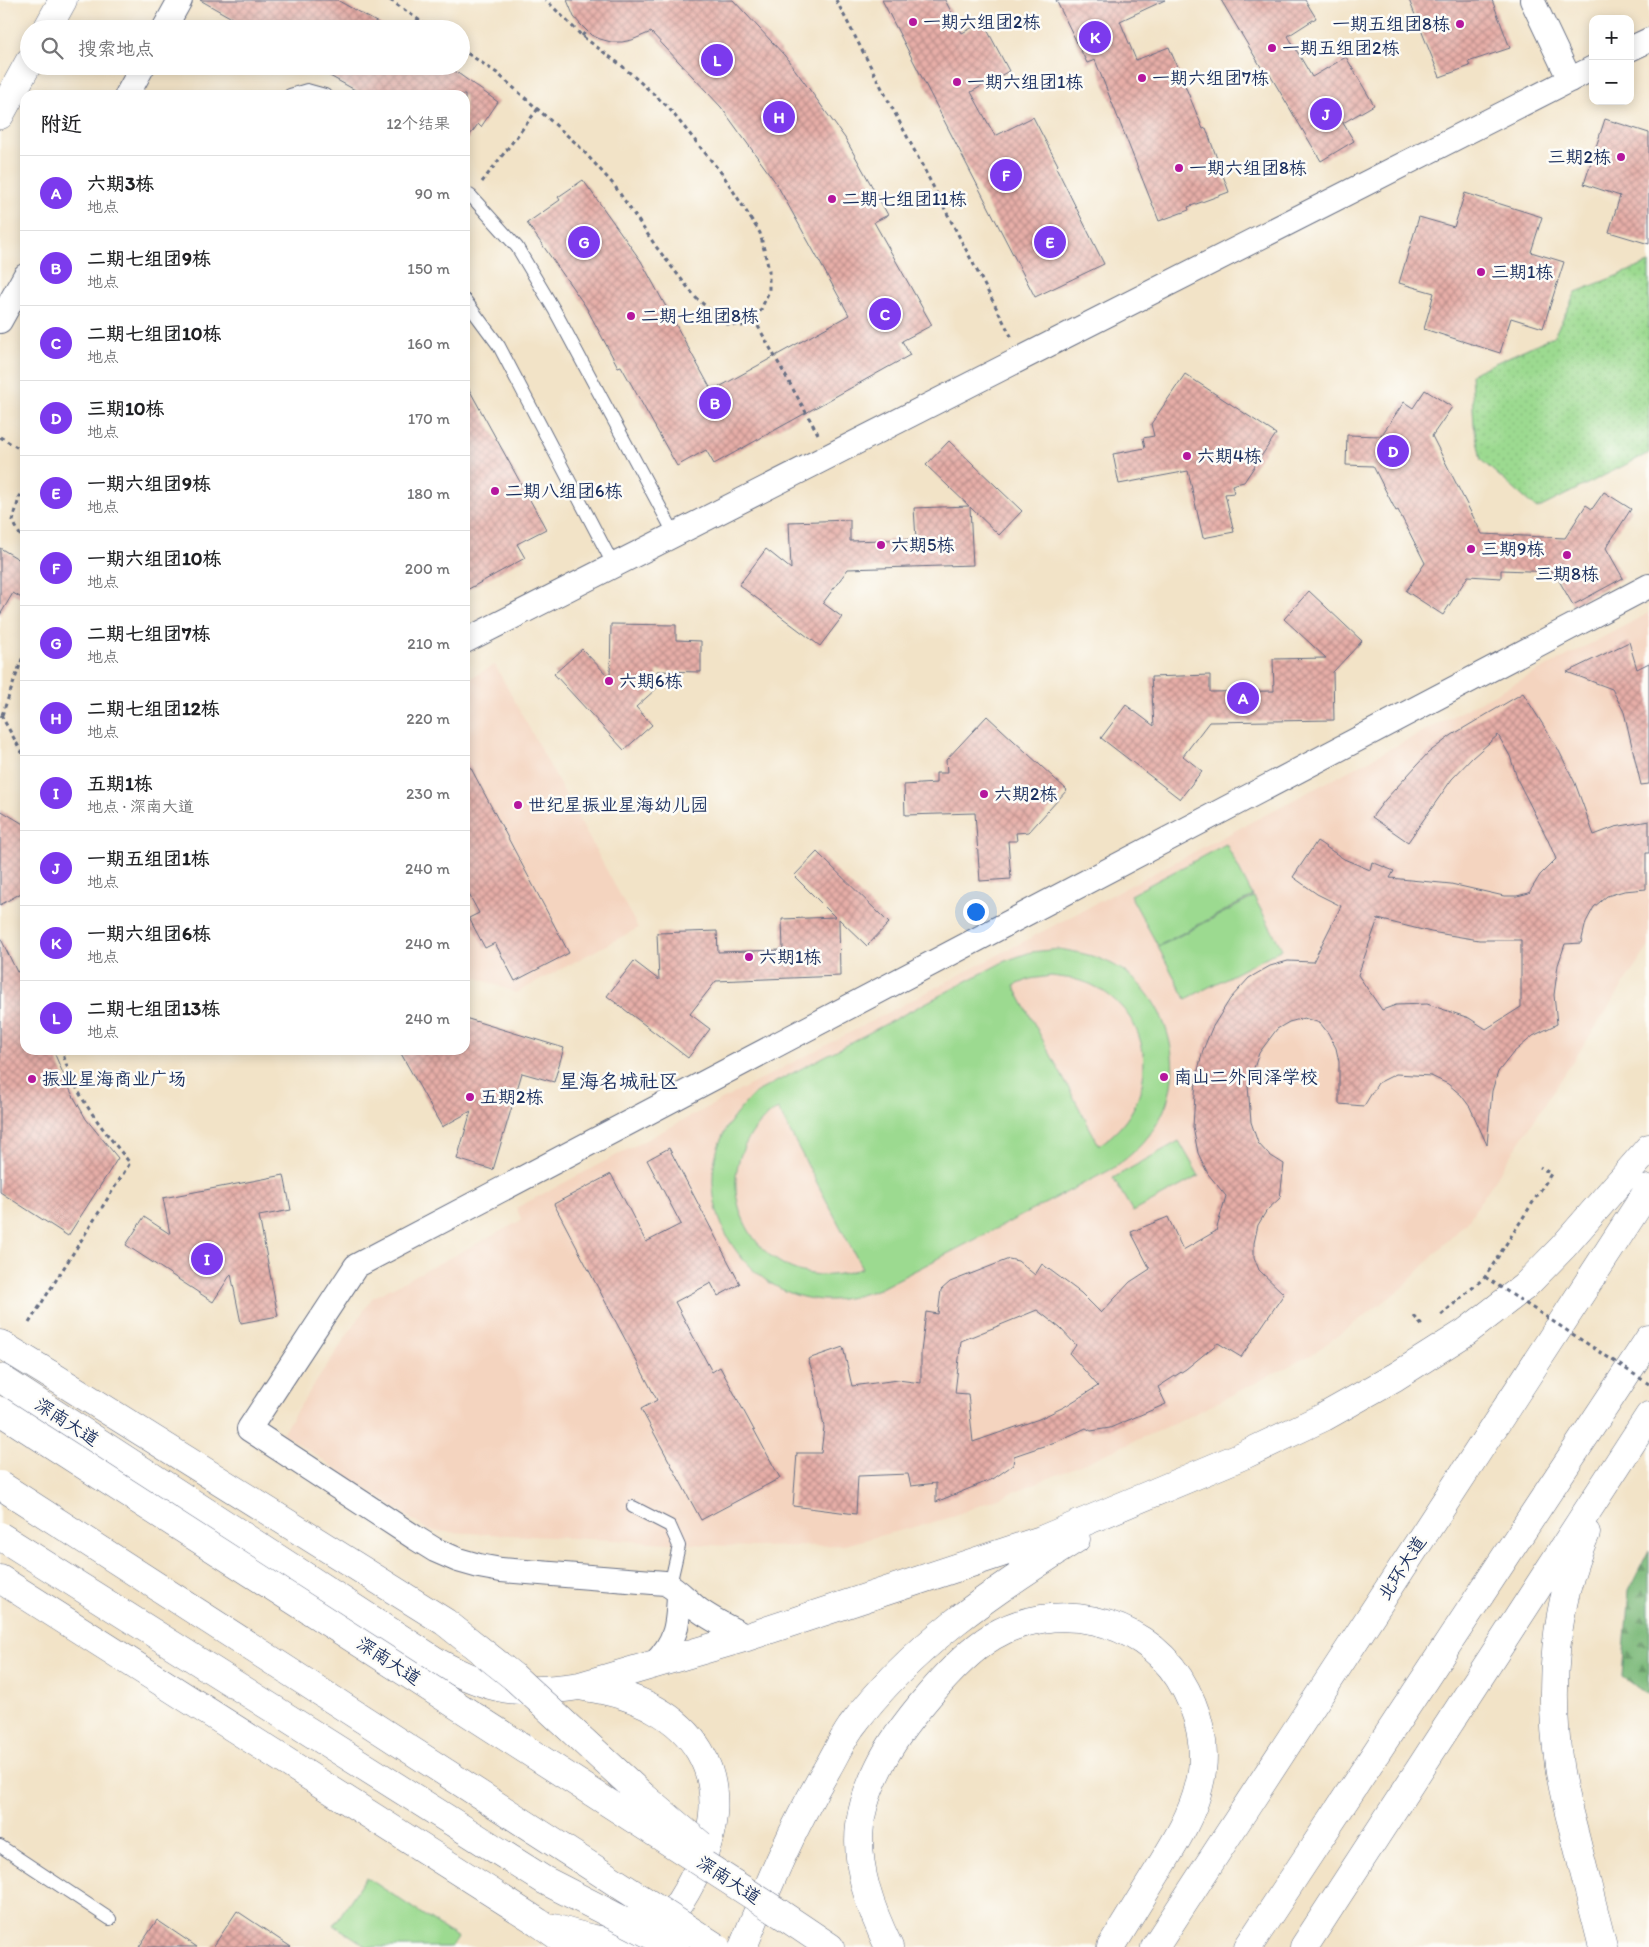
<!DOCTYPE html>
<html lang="zh">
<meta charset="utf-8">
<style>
body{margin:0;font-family:Itim,"LXGW WenKai TC",sans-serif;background:#f2f2f2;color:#202124}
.controls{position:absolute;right:15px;top:15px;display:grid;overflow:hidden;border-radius:10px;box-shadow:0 2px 12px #0003}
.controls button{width:45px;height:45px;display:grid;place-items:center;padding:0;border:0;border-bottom:1px solid #e0e0e0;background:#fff;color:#202124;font:25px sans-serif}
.you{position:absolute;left:975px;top:911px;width:18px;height:18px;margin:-12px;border:4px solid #fff;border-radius:50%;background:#1a73e8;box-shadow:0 0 0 8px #1a73e833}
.badge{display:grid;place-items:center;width:32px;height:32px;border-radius:50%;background:#7c3aed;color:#fff;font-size:16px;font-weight:700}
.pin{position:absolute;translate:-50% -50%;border:2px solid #fff;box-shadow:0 1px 5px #0006}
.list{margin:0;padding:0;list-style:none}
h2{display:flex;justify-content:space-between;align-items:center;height:65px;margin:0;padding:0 20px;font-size:21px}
h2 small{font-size:16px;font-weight:400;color:#757577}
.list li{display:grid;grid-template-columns:32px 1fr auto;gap:15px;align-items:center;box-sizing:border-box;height:75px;padding:0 20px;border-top:1px solid #e0e0e0}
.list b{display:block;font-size:19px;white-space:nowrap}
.list p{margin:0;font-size:16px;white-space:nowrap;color:#757577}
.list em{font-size:16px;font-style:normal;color:#757577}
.icon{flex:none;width:28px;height:28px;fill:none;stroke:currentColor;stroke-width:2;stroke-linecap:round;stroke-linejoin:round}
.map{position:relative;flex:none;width:1649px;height:1947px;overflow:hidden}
.search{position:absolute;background:#fff;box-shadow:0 2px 12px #0003;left:20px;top:20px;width:450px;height:55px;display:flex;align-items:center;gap:12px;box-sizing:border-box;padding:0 18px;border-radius:28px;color:#757577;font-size:19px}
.panel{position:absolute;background:#fff;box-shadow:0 2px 12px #0003;left:20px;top:90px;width:450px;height:965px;border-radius:15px}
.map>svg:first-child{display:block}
.built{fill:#f4d4bf}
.grass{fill:url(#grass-dots);stroke:#5c8477}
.forest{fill:url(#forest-firs);stroke:#4c746c}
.park{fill:#9cda90;stroke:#5c8477;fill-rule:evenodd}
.building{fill:url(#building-cross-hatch);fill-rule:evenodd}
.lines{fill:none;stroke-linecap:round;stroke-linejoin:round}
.lane-casing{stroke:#666e83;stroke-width:14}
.street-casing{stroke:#666e83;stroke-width:26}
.secondary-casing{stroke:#666e83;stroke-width:29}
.primary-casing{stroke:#666e83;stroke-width:29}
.path{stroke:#666e83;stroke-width:3;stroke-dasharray:4 4;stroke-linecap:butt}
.lane{stroke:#fff;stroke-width:12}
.street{stroke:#fff;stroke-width:24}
.secondary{stroke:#fff;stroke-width:28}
.primary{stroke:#fff;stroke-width:28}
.primary-bridge-casing{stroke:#666e83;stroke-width:29;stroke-linecap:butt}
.path-bridge{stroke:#666e83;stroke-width:3;stroke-dasharray:4 4;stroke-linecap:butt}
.primary-bridge{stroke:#fff;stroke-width:28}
.poi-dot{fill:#b5179e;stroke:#fdfcf7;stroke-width:2}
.labels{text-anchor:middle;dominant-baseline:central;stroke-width:5;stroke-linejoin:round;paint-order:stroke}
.poi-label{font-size:18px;fill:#1b2f5e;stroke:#fdfcf7;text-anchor:start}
.street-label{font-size:18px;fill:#1b2f5e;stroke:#fdfcf7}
.quarter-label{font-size:20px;fill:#1b2f5e;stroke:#fdfcf7}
</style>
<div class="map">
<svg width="1649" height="1947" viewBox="0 0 1649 1947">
<defs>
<pattern id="grass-dots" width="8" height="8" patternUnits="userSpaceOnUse" patternTransform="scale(1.25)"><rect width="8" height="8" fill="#9cda90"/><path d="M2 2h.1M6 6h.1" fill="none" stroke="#86bb7f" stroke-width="1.8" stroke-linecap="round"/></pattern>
<pattern id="forest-firs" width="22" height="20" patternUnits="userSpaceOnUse" patternTransform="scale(1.25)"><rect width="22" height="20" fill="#7dba7a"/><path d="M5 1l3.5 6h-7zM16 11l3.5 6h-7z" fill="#669867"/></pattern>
<pattern id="building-cross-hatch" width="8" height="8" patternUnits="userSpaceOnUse" patternTransform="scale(1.25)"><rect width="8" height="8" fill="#e7aea7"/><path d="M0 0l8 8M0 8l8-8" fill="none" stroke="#ba8e8b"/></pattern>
</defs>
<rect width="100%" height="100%" fill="#fdfcf7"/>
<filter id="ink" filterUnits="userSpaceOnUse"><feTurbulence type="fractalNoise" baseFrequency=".02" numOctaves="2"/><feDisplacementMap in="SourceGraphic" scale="10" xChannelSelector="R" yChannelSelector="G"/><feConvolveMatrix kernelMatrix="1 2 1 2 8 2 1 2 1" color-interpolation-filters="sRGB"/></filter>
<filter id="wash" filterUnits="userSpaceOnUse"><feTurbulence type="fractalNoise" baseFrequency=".0096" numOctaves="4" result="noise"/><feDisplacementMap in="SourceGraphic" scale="20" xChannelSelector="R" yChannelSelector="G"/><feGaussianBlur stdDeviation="1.12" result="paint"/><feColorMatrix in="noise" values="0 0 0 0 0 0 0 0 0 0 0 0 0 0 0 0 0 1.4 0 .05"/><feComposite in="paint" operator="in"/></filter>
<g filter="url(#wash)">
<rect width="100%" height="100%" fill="#f2e3c7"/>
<path class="built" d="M1649 613V946L1469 1219 1401 1289 1311 1355 1180 1421 1064 1472 945 1519 844 1545 753 1547 429 1531 282 1433 372 1298 522 1220 516 1208Z
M495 665 638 928 516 993 465 973V681Z"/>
<path class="grass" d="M1649 263V453L1537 509 1481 460 1474 425 1471 374 1554 336 1576 292Z"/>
<path class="forest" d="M1649 1550V1695L1622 1676 1629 1590Z"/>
<path class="park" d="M1226 844 1253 896 1158 946 1130 895Z
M1254 897 1282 949 1186 999 1158 947Z
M1059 949C1077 952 1093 955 1110 963 1162 988 1187 1057 1164 1110 1153 1136 1134 1154 1112 1169L879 1289C861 1295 843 1301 823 1300 745 1296 689 1207 723 1135 731 1118 743 1106 755 1093L1005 961 1031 952ZM1051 976C1066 978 1079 979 1092 985 1160 1018 1160 1107 1099 1145L1014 986 1030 979ZM778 1109 862 1268C846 1274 829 1277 812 1274 754 1266 718 1198 745 1145 753 1130 763 1117 778 1109Z
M1179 1141 1199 1176 1133 1212 1113 1178Z
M366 1877 458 1938 452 1947H368L334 1925Z"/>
<g id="blocks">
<path class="building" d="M200 0H337L389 29H251Z
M567 0H733L785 56 845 138 888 215 874 222 932 325 902 341 910 355 714 464 706 450 677 466 621 366 618 367 586 307 527 223 560 200 558 197 583 180 641 261 712 391 849 315 776 183 721 107 651 32 632 40 622 42H611L600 39 591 35 581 25 574 17Z
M882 0H945L962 33 983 22 1009 71 971 92 995 136 1033 117 1058 165 1056 167 1104 264 1035 297Z
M1056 0H1165L1120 21 1136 60 1169 47 1203 129 1206 128 1229 192 1188 207 1189 210 1159 221 1095 60 1087 63Z
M1221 0H1305L1316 18 1288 36 1312 77 1346 57 1374 105 1343 123 1354 141 1321 161 1267 70 1264 72Z
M1409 0H1492L1510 48 1468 62 1470 66 1440 77Z
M312 66H448L498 102 481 127 478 124 465 142V95H364Z
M1605 119 1649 133V244L1609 232 1620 196 1584 184Z
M1465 193 1542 217 1531 252 1564 262 1543 328 1511 318 1500 353 1424 329 1434 293 1399 283 1419 217 1454 227Z
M1185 374 1276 434 1244 482 1232 485 1234 493 1225 494 1234 532 1203 538 1188 471 1119 484 1113 454 1145 448 1143 438 1154 436 1151 424Z
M465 382 546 529 517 544 525 558 465 591Z
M1425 390 1452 407 1432 436 1482 534 1565 538 1586 505 1592 509 1604 492 1631 509 1606 548 1623 578 1573 605 1554 572 1501 570V578L1468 576 1443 615 1406 591 1425 563 1398 510 1396 511 1373 466 1346 465 1347 435 1381 436 1404 402 1413 408Z
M949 441 1022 511 999 535 970 507 973 565 848 569 823 603 842 617 820 646 739 585 766 549 791 569 789 522 850 520V541L916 539 914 508 969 506 926 465Z
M0 548 25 563V600L13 593 0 615Z
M1309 591 1362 641 1333 672 1334 720 1209 722 1183 756 1202 771 1180 799 1101 738 1126 705 1154 726 1151 677 1210 675V692L1274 691 1273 659 1326 658 1284 619Z
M611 624 676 625V640L701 641V672L657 671V688L636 707 652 725 624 750 554 674 582 649 610 678Z
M1629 642 1637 669 1649 663V784L1641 785 1624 712 1612 689 1567 672Z
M1523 693 1557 747 1575 783 1594 835 1615 827 1649 821V853H1646V889L1624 891 1607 896 1594 907 1586 922 1581 943 1565 944 1558 965 1554 995 1557 1024 1533 1036 1513 1053 1498 1072 1492 1091 1487 1145 1470 1107 1461 1095 1448 1084 1431 1076 1396 1074 1378 1083 1364 1106 1339 1104V1062L1336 1048 1328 1033 1320 1023 1304 1018 1289 1022 1277 1029 1259 1053 1248 1086 1251 1122 1258 1143 1268 1154 1284 1164 1280 1198 1267 1210 1258 1225 1254 1243V1257L1259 1270 1284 1294 1241 1357 1218 1343 1186 1369 1158 1387 1166 1404 1110 1428 1091 1431 1086 1428 1058 1441 1014 1456 1013 1465 993 1479 936 1502V1483L911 1486 908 1474 858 1476 856 1514 793 1506 797 1453H821L824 1427 815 1379 808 1359 843 1347 852 1386 898 1380 921 1383V1352L926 1312 938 1314 941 1290 950 1282 1009 1259 1018 1261 1035 1275 1042 1264 1081 1293 1101 1313 1130 1282 1150 1269 1131 1232 1168 1217 1183 1250 1216 1231 1226 1196 1208 1174 1198 1153 1193 1127 1196 1078 1203 1050 1212 1028 1230 999 1249 978 1270 966 1288 961 1313 962 1341 906 1317 894 1293 877 1317 841 1344 859 1370 870 1372 862 1394 871 1390 878 1451 884 1504 896H1517L1529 893 1540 875 1556 859 1547 838 1518 781 1510 756 1498 735 1472 758 1452 779 1408 842 1372 817 1385 800 1428 753 1452 735ZM1378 919 1431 932 1479 940H1521V1007L1486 1029 1469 1018 1427 1004 1396 1005 1382 1010 1358 975ZM1037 1310 1060 1328 1076 1345 1070 1354 1098 1386 1064 1407 1039 1419 973 1442 968 1394 955 1393 961 1341Z
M987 716 1067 790 1029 832 1016 833 1017 841H1008L1011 879 980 881 975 813 905 815 904 785 936 783V773H947L946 760Z
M465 757 569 953 515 981 495 943 485 948 469 918 479 913 465 887Z
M0 810 25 825V882L23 892 0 905Z
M817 852 889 923 867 946 839 919 840 976 716 981 690 1014 710 1029 688 1058 607 996 634 961 659 980 657 933 717 931 718 952 783 950 782 919 835 917 794 876Z
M0 937 17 972 25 968V1050H53L71 1092 86 1119 118 1158 68 1236 0 1192Z
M465 1018 564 1048 554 1082 522 1073 493 1170 457 1159 471 1111 442 1127 399 1050H465Z
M669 1148 740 1284 718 1296 711 1283 675 1302 712 1372 720 1367 780 1478 701 1520 641 1409 657 1400 554 1204 611 1174 646 1242 681 1224 647 1160Z
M284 1175 291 1210 259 1216 278 1316 241 1323 231 1274 213 1302 126 1245 144 1217 170 1234 163 1198Z
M237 1911 291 1947H213Z
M157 1920 197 1947H139Z"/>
</g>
</g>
<g filter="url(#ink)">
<use href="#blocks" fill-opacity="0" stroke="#666e83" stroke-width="1"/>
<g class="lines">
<defs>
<path id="lane" d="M290 95 307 90 325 95
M465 192 471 196 517 247 555 311 675 535
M465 300 499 346 614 566
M633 1507 670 1526 679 1546 670 1585
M0 1846 110 1919"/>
<path id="street" d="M1532 0 1570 80
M164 29 180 0
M1630 49 1649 40
M127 95 143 66
M0 321 25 276
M465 641 1593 68
M747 1637C731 1629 714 1621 699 1610 687 1601 678 1589 665 1583L501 1570 479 1566 458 1560 435 1550 414 1537 249 1429 356 1266 1649 586
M654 1664C677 1641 678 1624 679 1594"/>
<path id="secondary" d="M47 29 63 0
M0 115 29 62"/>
<path id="primary" d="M0 1344 51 1375
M0 1378 437 1662C492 1692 518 1695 580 1686L747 1637 1041 1540 1244 1455 1324 1417 1395 1377 1466 1332 1524 1287 1563 1247 1649 1148
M1586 1533C1554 1604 1548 1689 1559 1765 1562 1789 1569 1813 1575 1836 1584 1873 1594 1910 1603 1947
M0 1579 538 1922 573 1947
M778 1912 830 1947
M554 1928C580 1936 611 1947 639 1938 664 1930 680 1904 692 1881 746 1778 694 1702 584 1687
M743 1947C768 1886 793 1826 827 1769 835 1755 842 1740 851 1727 911 1646 992 1592 1076 1539
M889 1947C871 1910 855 1868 860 1825 862 1805 870 1785 879 1767 897 1729 956 1658 993 1636 1054 1600 1140 1617 1179 1678 1199 1710 1209 1749 1199 1786 1192 1816 1175 1843 1159 1869 1143 1895 1127 1921 1111 1947
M1155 1947 1649 1189
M1248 1947 1649 1339
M1304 1947 1649 1416"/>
</defs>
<use href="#lane" class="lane-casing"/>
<use href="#street" class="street-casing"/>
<use href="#secondary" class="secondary-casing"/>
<use href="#primary" class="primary-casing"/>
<path class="path" d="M390 0 432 29
M836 0 1012 338
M582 36 586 31
M461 49 497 73 578 145 614 185 657 248 696 298 727 324 742 326 754 319 760 312 769 291V270L760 233 723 175 667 106 621 65 582 36 546 0
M482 182 537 110
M754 319 818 434
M0 437 25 452
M25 488 19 498 13 521 25 545
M1 715 25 758
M2 715 25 651
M1441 1315 1485 1277 1551 1174 1540 1167
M1414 1316 1424 1328
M29 1323 130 1163C102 1128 73 1094 62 1050"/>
<use href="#lane" class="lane"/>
<use href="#street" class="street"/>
<use href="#secondary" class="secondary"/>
<use href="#primary" class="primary"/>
<defs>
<path id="primary-bridge" d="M51 1375 445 1622 514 1677 643 1796 701 1845
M0 1411 778 1912
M0 1485 716 1947
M0 1536 544 1880 675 1947"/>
</defs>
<use href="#primary-bridge" class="primary-bridge-casing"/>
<path class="path-bridge" d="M1485 1277 1649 1384"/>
<use href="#primary-bridge" class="primary-bridge"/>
</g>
</g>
<g class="poi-dot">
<circle cx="913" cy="22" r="5"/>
<circle cx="1460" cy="24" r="5"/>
<circle cx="1272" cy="48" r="5"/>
<circle cx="1142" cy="78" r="5"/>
<circle cx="957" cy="82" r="5"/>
<circle cx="1621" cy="157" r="5"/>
<circle cx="1179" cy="168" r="5"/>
<circle cx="832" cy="199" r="5"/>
<circle cx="1481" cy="272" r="5"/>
<circle cx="631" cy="316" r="5"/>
<circle cx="1187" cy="456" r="5"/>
<circle cx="495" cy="491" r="5"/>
<circle cx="881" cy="545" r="5"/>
<circle cx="1471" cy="549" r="5"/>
<circle cx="1567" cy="555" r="5"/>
<circle cx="609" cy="681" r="5"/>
<circle cx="984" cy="794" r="5"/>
<circle cx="518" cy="805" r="5"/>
<circle cx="749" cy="957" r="5"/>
<circle cx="1164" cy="1077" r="5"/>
<circle cx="32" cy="1079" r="5"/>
<circle cx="470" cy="1097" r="5"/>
</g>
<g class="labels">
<g class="poi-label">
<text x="923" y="22">一期六组团2栋</text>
<text x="1450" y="24" text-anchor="end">一期五组团8栋</text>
<text x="1282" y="48">一期五组团2栋</text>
<text x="1152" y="78">一期六组团7栋</text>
<text x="967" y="82">一期六组团1栋</text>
<text x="1611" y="157" text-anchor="end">三期2栋</text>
<text x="1189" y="168">一期六组团8栋</text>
<text x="842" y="199">二期七组团11栋</text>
<text x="1491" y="272">三期1栋</text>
<text x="641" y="316">二期七组团8栋</text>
<text x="1197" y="456">六期4栋</text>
<text x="505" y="491">二期八组团6栋</text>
<text x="891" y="545">六期5栋</text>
<text x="1481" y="549">三期9栋</text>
<text x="1567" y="574" text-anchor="middle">三期8栋</text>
<text x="619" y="681">六期6栋</text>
<text x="994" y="794">六期2栋</text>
<text x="528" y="805">世纪星振业星海幼儿园</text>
<text x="759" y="957">六期1栋</text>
<text x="1174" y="1077">南山二外同泽学校</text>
<text x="42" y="1079">振业星海商业广场</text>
<text x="480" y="1097">五期2栋</text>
</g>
<g class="street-label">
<text transform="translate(67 1422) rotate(33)">深南大道</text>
<text transform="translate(1402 1568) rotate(-57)">北环大道</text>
<text transform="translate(389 1661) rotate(33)">深南大道</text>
<text transform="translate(729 1880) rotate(33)">深南大道</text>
</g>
<g class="quarter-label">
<text x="619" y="1081">星海名城社区</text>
</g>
</g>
</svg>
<div class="controls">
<button>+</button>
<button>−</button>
</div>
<div class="you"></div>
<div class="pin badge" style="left:1243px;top:698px">A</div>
<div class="pin badge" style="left:715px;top:403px">B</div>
<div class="pin badge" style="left:885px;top:314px">C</div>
<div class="pin badge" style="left:1393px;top:451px">D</div>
<div class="pin badge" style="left:1050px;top:242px">E</div>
<div class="pin badge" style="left:1006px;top:175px">F</div>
<div class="pin badge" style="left:584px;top:242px">G</div>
<div class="pin badge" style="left:779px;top:117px">H</div>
<div class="pin badge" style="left:207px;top:1259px">I</div>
<div class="pin badge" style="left:1326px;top:114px">J</div>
<div class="pin badge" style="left:1095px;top:37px">K</div>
<div class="pin badge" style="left:717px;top:60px">L</div>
<div class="search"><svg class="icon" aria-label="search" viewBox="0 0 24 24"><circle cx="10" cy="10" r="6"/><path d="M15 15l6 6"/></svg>搜索地点</div>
<section class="panel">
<h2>附近<small>12个结果</small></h2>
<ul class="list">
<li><span class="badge">A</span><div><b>六期3栋</b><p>地点</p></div><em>90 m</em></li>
<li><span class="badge">B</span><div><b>二期七组团9栋</b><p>地点</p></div><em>150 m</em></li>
<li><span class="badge">C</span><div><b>二期七组团10栋</b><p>地点</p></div><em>160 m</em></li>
<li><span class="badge">D</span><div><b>三期10栋</b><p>地点</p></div><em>170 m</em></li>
<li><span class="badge">E</span><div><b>一期六组团9栋</b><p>地点</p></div><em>180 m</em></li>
<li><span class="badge">F</span><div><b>一期六组团10栋</b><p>地点</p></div><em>200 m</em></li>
<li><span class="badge">G</span><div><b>二期七组团7栋</b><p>地点</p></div><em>210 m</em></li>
<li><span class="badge">H</span><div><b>二期七组团12栋</b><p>地点</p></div><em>220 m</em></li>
<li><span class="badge">I</span><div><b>五期1栋</b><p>地点 · 深南大道</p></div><em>230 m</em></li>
<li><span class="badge">J</span><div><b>一期五组团1栋</b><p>地点</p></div><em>240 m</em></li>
<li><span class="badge">K</span><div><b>一期六组团6栋</b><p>地点</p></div><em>240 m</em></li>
<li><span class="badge">L</span><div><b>二期七组团13栋</b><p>地点</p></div><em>240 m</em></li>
</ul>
</section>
</div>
